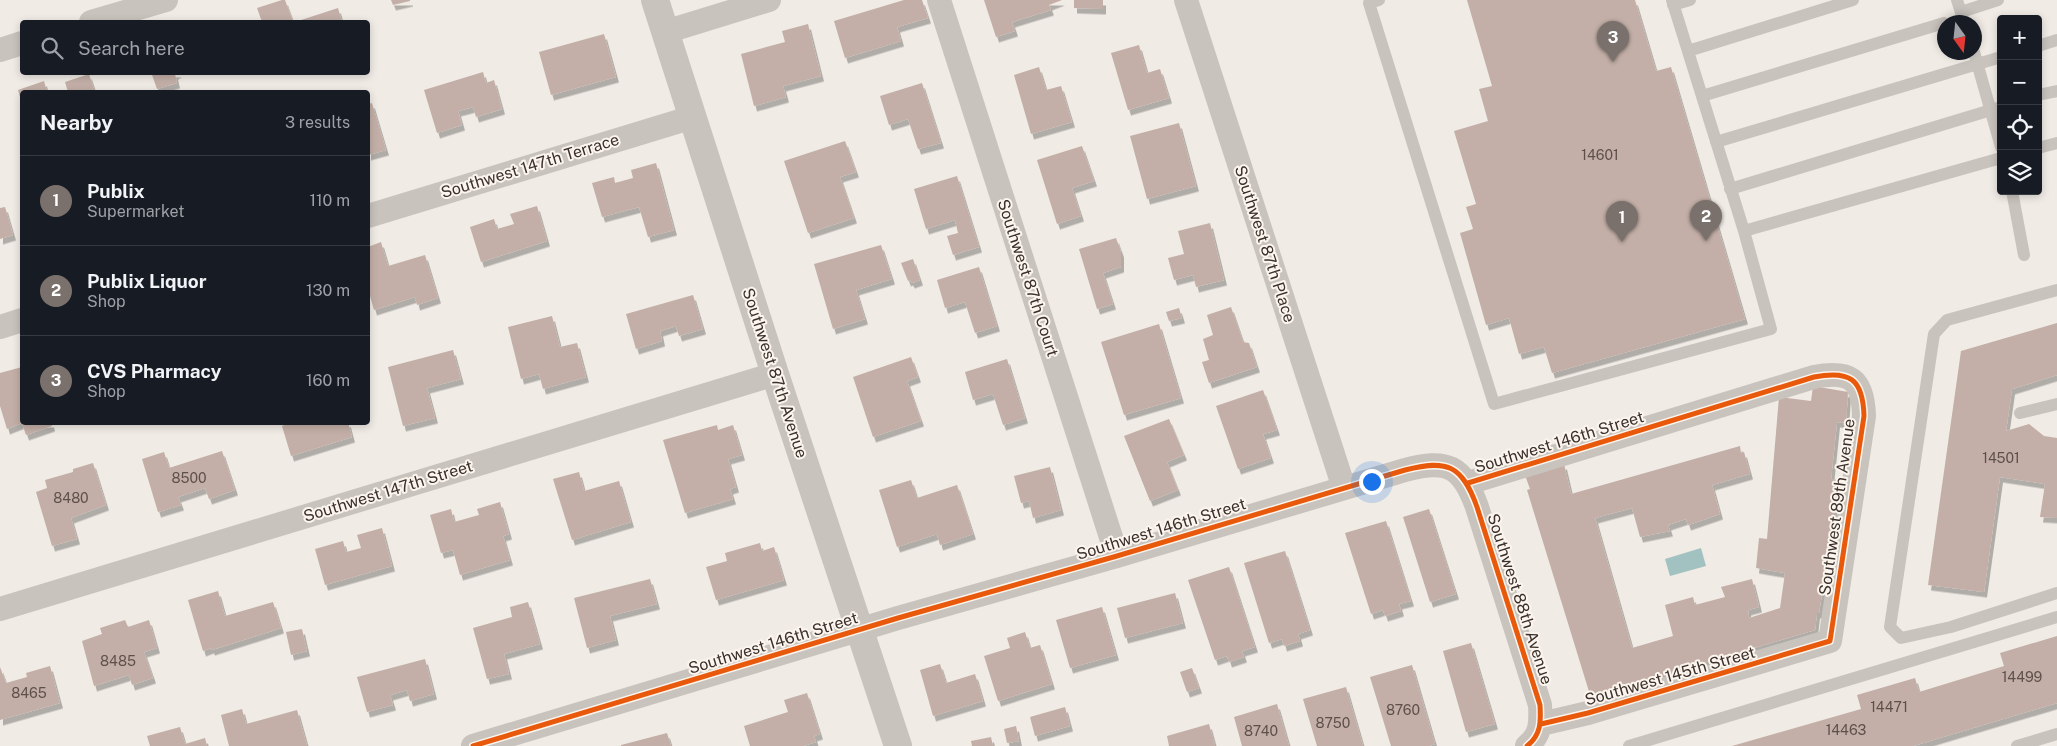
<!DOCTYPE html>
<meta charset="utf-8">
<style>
body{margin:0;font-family:"Public Sans",sans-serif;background:#20242c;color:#f1f3f6}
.controls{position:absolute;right:15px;top:15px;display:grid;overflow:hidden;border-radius:5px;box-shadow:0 2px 8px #0003}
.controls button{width:45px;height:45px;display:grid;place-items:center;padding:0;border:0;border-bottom:1px solid #363941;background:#171b24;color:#f1f3f6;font:25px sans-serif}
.compass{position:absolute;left:1937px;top:15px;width:45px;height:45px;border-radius:50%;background:#171b24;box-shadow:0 2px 8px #0003;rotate:165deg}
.you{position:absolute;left:1371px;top:481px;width:18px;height:18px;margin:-12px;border:4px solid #fff;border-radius:50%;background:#1a73e8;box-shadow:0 0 0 8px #1a73e833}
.badge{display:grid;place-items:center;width:32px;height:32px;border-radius:50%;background:#7a716c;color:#fff;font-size:16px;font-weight:700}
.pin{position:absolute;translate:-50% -41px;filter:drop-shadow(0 1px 2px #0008)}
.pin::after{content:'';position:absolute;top:26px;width:18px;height:15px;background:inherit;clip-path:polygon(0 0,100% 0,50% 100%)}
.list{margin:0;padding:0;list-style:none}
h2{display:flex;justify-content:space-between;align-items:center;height:65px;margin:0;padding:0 20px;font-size:21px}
h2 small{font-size:16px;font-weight:400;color:#9ea1a6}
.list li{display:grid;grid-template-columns:32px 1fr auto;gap:15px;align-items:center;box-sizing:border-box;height:90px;padding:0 20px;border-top:1px solid #363941}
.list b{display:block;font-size:19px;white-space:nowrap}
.list p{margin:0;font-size:16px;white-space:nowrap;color:#9ea1a6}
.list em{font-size:16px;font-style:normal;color:#9ea1a6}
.icon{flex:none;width:28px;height:28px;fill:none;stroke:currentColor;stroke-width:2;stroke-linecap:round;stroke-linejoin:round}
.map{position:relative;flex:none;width:2057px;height:746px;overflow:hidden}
.search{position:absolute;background:#171b24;box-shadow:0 2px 8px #0003;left:20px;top:20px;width:350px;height:55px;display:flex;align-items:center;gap:12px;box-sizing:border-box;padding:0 18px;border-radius:5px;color:#9ea1a6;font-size:19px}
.panel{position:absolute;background:#171b24;box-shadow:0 2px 8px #0003;left:20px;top:90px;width:350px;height:335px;border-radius:5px}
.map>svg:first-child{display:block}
.water{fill:#a1c2c1}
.building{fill:#c3afa7;filter:url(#shadow)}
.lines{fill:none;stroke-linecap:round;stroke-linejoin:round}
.service{stroke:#c9c3be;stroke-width:12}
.minor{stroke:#c9c3be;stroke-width:24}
.tertiary{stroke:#c9c3be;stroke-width:28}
.cycleway-casing{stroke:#fbf5ee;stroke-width:8}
.cycleway{stroke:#e8590c;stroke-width:5}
.labels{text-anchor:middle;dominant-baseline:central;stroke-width:4;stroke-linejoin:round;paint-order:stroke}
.number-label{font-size:14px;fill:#5d504a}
.street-label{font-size:16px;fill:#3b302b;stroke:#fbf5ee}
</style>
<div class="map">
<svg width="2057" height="746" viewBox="0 0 2057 746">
<defs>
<filter id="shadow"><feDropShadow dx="3" dy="5.5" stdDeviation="0" flood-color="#0004"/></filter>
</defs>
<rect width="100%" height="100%" fill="#f0ebe5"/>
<path class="water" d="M1701 548 1706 566 1670 576 1665 559Z"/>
<path class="building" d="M282 0H285L293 22H262L257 8Z
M391 0H410V1L393 5Z
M904 0H922L928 18 897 27 901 41 845 58 834 21Z
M984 0H1062L1049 5 1051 10 1012 22 1015 31 996 37Z
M1074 0H1103V9L1074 8Z
M1467 0H1635L1656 71 1671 67 1745 319 1552 373 1544 347 1519 354 1509 318 1486 325 1460 233 1473 229 1466 207 1476 204 1454 131 1488 121 1479 89 1492 86Z
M338 8 342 22H295Z
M808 24 821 76 783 86 786 97 754 106 741 54 785 42 782 31Z
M604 34 616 77 551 95 539 52Z
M1139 45 1147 73 1160 69 1169 98 1128 110 1111 53Z
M1039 67 1046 90 1061 86 1072 122 1031 134 1014 75Z
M151 72H179L175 74 177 83 157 89Z
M483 72 486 83 494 80 502 109 476 117 473 107 458 111 462 125 437 133 424 90Z
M89 74 95 92H68L65 82Z
M44 81 47 92H22V104L18 90Z
M922 83 941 143 918 149 908 119 889 125 880 96Z
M372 103 386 150 368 155V104Z
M1179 123 1196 186 1147 199 1130 136Z
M845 141 856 172 840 177 854 218 808 233 784 161Z
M1082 146 1094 181 1072 188 1081 216 1057 224 1037 160Z
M656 163 674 230 648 237 639 207 602 217 592 183 614 177 615 183 633 178 631 170Z
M957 176 979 247 953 255 947 236 958 233 955 220 926 229 914 189Z
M537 206 547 241 481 262 470 227 494 219 497 229 514 224 510 214Z
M5 207 13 235 0 239V208Z
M1210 223 1224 280 1196 287 1193 275 1174 280 1168 258 1184 254 1178 231Z
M1116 238 1121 252V267L1103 273 1113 304 1097 309 1079 249Z
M381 242 388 266 425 255 438 298 417 305 415 297 374 310 368 289V247Z
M881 245 892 279 856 290 865 319 833 329 814 264Z
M913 259 920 280 912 283 910 280 908 281 901 263Z
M979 267 997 326 975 333 965 302 945 308 937 280Z
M693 295 703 329 679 336 676 326 660 331 662 341 636 349 626 314Z
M1231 307 1243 342 1249 343 1257 367 1209 383 1202 362 1209 360 1203 339 1213 335 1207 315Z
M1179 308 1182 318 1169 321 1166 312Z
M552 316 560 347 577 343 586 377 543 389 539 374 521 379 508 327Z
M2057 323V375L2012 389 2006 431 2029 424 2044 436 2057 438V518L2040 517 2045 484 2000 477 1984 592 1928 585 1961 351Z
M1159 324 1181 398 1124 415 1101 342Z
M453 350 461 379 427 388 435 418 403 426 388 367Z
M911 357 918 377 907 381 921 421 873 437 853 377Z
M1007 359 1025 418 1003 425 993 394 973 400 965 372Z
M22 367V422H51L52 426 26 435 22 423 7 429 0 406V373Z
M1813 386 1848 392 1846 423 1837 422 1831 479 1839 480 1819 613H1817L1815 630 1693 666 1694 669 1591 698 1527 490 1530 489 1525 475 1564 464 1571 494 1740 446 1741 453 1744 452 1750 474 1712 485 1720 514 1688 525 1686 519 1668 525 1670 531 1640 537 1632 508 1595 518 1632 648 1673 636 1665 605 1693 597 1695 605 1725 597 1721 587 1752 579 1759 607 1748 610 1749 618 1780 608 1785 573 1756 568 1759 538 1767 539 1779 397 1811 401Z
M1263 390 1277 430 1263 434 1271 458 1238 469 1216 406Z
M1169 419 1184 455 1167 462 1178 490 1150 501 1124 436Z
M292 422H348L352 437 291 456 282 426Z
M717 425 718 430 733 425 742 455 728 459 736 487 730 489 733 499 685 513 663 440Z
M222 451 235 490 209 499 205 488 178 497 181 505 158 512 142 459 164 452 169 468Z
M93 463 106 505 71 518 77 539 52 546 36 492 47 488 45 480 73 472V469Z
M1050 467 1061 510 1033 518 1029 501 1021 503 1014 476Z
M579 472 584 491 619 481 631 522 572 540 553 479Z
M911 480 917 498 957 485 973 534 940 545 937 534 897 547 879 490Z
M500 502 509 534 503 536 510 560 460 575 453 550 441 553 430 515 451 509 454 522 479 515 477 509Z
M1429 509 1456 594 1430 602 1403 517Z
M1386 521 1411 601 1399 604 1401 611 1385 616 1383 610 1371 614 1345 533Z
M382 528 392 566 325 585 315 549 343 541 346 552 361 548 357 535Z
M760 543 762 551 774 547 784 580 716 600 706 567 727 561 725 553Z
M1285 551 1310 630 1298 634 1300 641 1284 646 1282 639 1269 643 1244 563Z
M1229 567 1255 647 1242 651 1244 657 1229 662 1227 656 1215 660 1188 580Z
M650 579 657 604 610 616 616 640 587 648 574 598Z
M218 591 225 616 273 602 281 628 212 650 211 648 203 651 188 600Z
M1175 593 1183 623 1125 638 1117 608Z
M528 602 540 644 504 654 509 674 487 679 473 628 512 617 510 607Z
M1102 607 1116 655 1070 668 1056 620Z
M125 620 128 627 149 620 157 648 144 652 153 678 132 685 129 675 94 686 82 641 102 634 100 628Z
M302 629 307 651 291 655 286 632Z
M1025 632 1030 648 1040 645 1052 684 998 701 984 656 1010 648 1007 638Z
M2057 636V703L1913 746H1732L1861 709 1857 695 1915 678 1919 692 2004 666 2000 653Z
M1471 643 1495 724 1466 732 1443 651Z
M425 659 434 694 410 701 407 690 390 695 393 705 367 712 357 677Z
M940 664 946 683 975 674 983 701 933 716 920 670Z
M1412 665 1435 744 1429 746H1391L1370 677Z
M50 666 60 703 0 720V667L6 683 27 677 26 673Z
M1192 668 1199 688 1187 692 1180 672Z
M1346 687 1363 746H1317L1303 699Z
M807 693 820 734 814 736 816 742 803 746H750L744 726 788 712 784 700Z
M1277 704 1289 746H1242L1234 717Z
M1065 707 1070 726 1035 736 1030 717Z
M242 709 246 724 297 710 307 746H229L221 715Z
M1209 724 1215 746H1169L1167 736Z
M1016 726 1019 741 1007 743 1004 729Z
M180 727 185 744 205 738 207 746H150L147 736Z
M667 733 671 746H621V745Z
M991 737 993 746H972L971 741Z"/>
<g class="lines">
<path class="service" d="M1379 0 1369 3 1494 404 1771 329 1744 231 1672 0
M1957 0 1964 22
M1673 5 1690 0
M1961 12 1998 0
M2038 46 2057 40
M1688 51 1853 0
M1974 52 2001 147
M2038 95 2057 91
M1702 96 1944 23
M1716 142 2001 57
M2038 148 2057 143
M1730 189 2001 107
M2012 191 2024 255
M1744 231 2001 158
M2057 290 1947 320 1934 334 1890 627 1901 638 1951 627 2057 593
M2020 413 2057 404
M1629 746 2057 617
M2017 746 2057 734"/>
<path class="minor" d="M939 0 1117 556
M1186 0 1344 488
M91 22 166 0
M665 32 769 0
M0 50 22 43
M368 216 693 117
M0 327 22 320
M1468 483 1814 377C1850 370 1863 379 1864 416L1830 641 1588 713 1541 724
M0 609 775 374
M473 746 898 618 1117 556 1405 470C1447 459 1462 465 1477 507L1540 705C1541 722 1541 735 1527 746"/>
<path class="tertiary" d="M655 0 775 374 898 746"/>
<defs>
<path id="cycleway" d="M1468 483 1814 377C1850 370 1863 379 1864 416L1830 641 1588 713 1541 724
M473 746 898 618 1117 556 1405 470C1447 459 1462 465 1477 507L1540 705C1541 722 1541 735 1527 746"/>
</defs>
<use href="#cycleway" class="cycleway-casing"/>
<use href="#cycleway" class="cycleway"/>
</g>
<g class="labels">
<g class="number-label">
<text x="1600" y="155">14601</text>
<text x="2001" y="458">14501</text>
<text x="189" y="478">8500</text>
<text x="71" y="498">8480</text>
<text x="118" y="661">8485</text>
<text x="2022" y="677">14499</text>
<text x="29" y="693">8465</text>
<text x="1889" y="707">14471</text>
<text x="1403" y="710">8760</text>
<text x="1333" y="723">8750</text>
<text x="1846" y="730">14463</text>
<text x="1261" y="731">8740</text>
</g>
<g class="street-label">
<text transform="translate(530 166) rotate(-17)">Southwest 147th Terrace</text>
<text transform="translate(1265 244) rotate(72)">Southwest 87th Place</text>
<text transform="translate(1028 278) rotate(72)">Southwest 87th Court</text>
<text transform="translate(775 373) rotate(72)">Southwest 87th Avenue</text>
<text transform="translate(1559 442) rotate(-17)">Southwest 146th Street</text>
<text transform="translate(388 491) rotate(-17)">Southwest 147th Street</text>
<text transform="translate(1837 507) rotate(-82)">Southwest 89th Avenue</text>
<text transform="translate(1161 529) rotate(-17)">Southwest 146th Street</text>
<text transform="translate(1520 599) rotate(72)">Southwest 88th Avenue</text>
<text transform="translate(773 643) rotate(-17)">Southwest 146th Street</text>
<text transform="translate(1670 676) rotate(-16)">Southwest 145th Street</text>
</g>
</g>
</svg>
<div class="controls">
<button>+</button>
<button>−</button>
<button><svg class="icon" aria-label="locate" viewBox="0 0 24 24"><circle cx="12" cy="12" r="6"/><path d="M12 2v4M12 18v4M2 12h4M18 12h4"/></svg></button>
<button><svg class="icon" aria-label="layers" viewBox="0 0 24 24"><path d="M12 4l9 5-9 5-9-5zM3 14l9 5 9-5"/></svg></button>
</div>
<svg class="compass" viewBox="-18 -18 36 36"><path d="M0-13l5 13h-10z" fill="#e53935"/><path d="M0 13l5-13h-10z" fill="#9ea1a6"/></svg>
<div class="you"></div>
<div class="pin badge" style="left:1622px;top:242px">1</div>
<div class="pin badge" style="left:1706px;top:241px">2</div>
<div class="pin badge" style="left:1613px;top:62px">3</div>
<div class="search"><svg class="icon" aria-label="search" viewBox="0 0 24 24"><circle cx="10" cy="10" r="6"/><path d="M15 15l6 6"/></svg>Search here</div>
<section class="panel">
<h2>Nearby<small>3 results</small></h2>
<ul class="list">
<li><span class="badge">1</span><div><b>Publix</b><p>Supermarket</p></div><em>110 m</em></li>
<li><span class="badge">2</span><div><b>Publix Liquor</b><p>Shop</p></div><em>130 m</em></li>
<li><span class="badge">3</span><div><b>CVS Pharmacy</b><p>Shop</p></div><em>160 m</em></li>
</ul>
</section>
</div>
